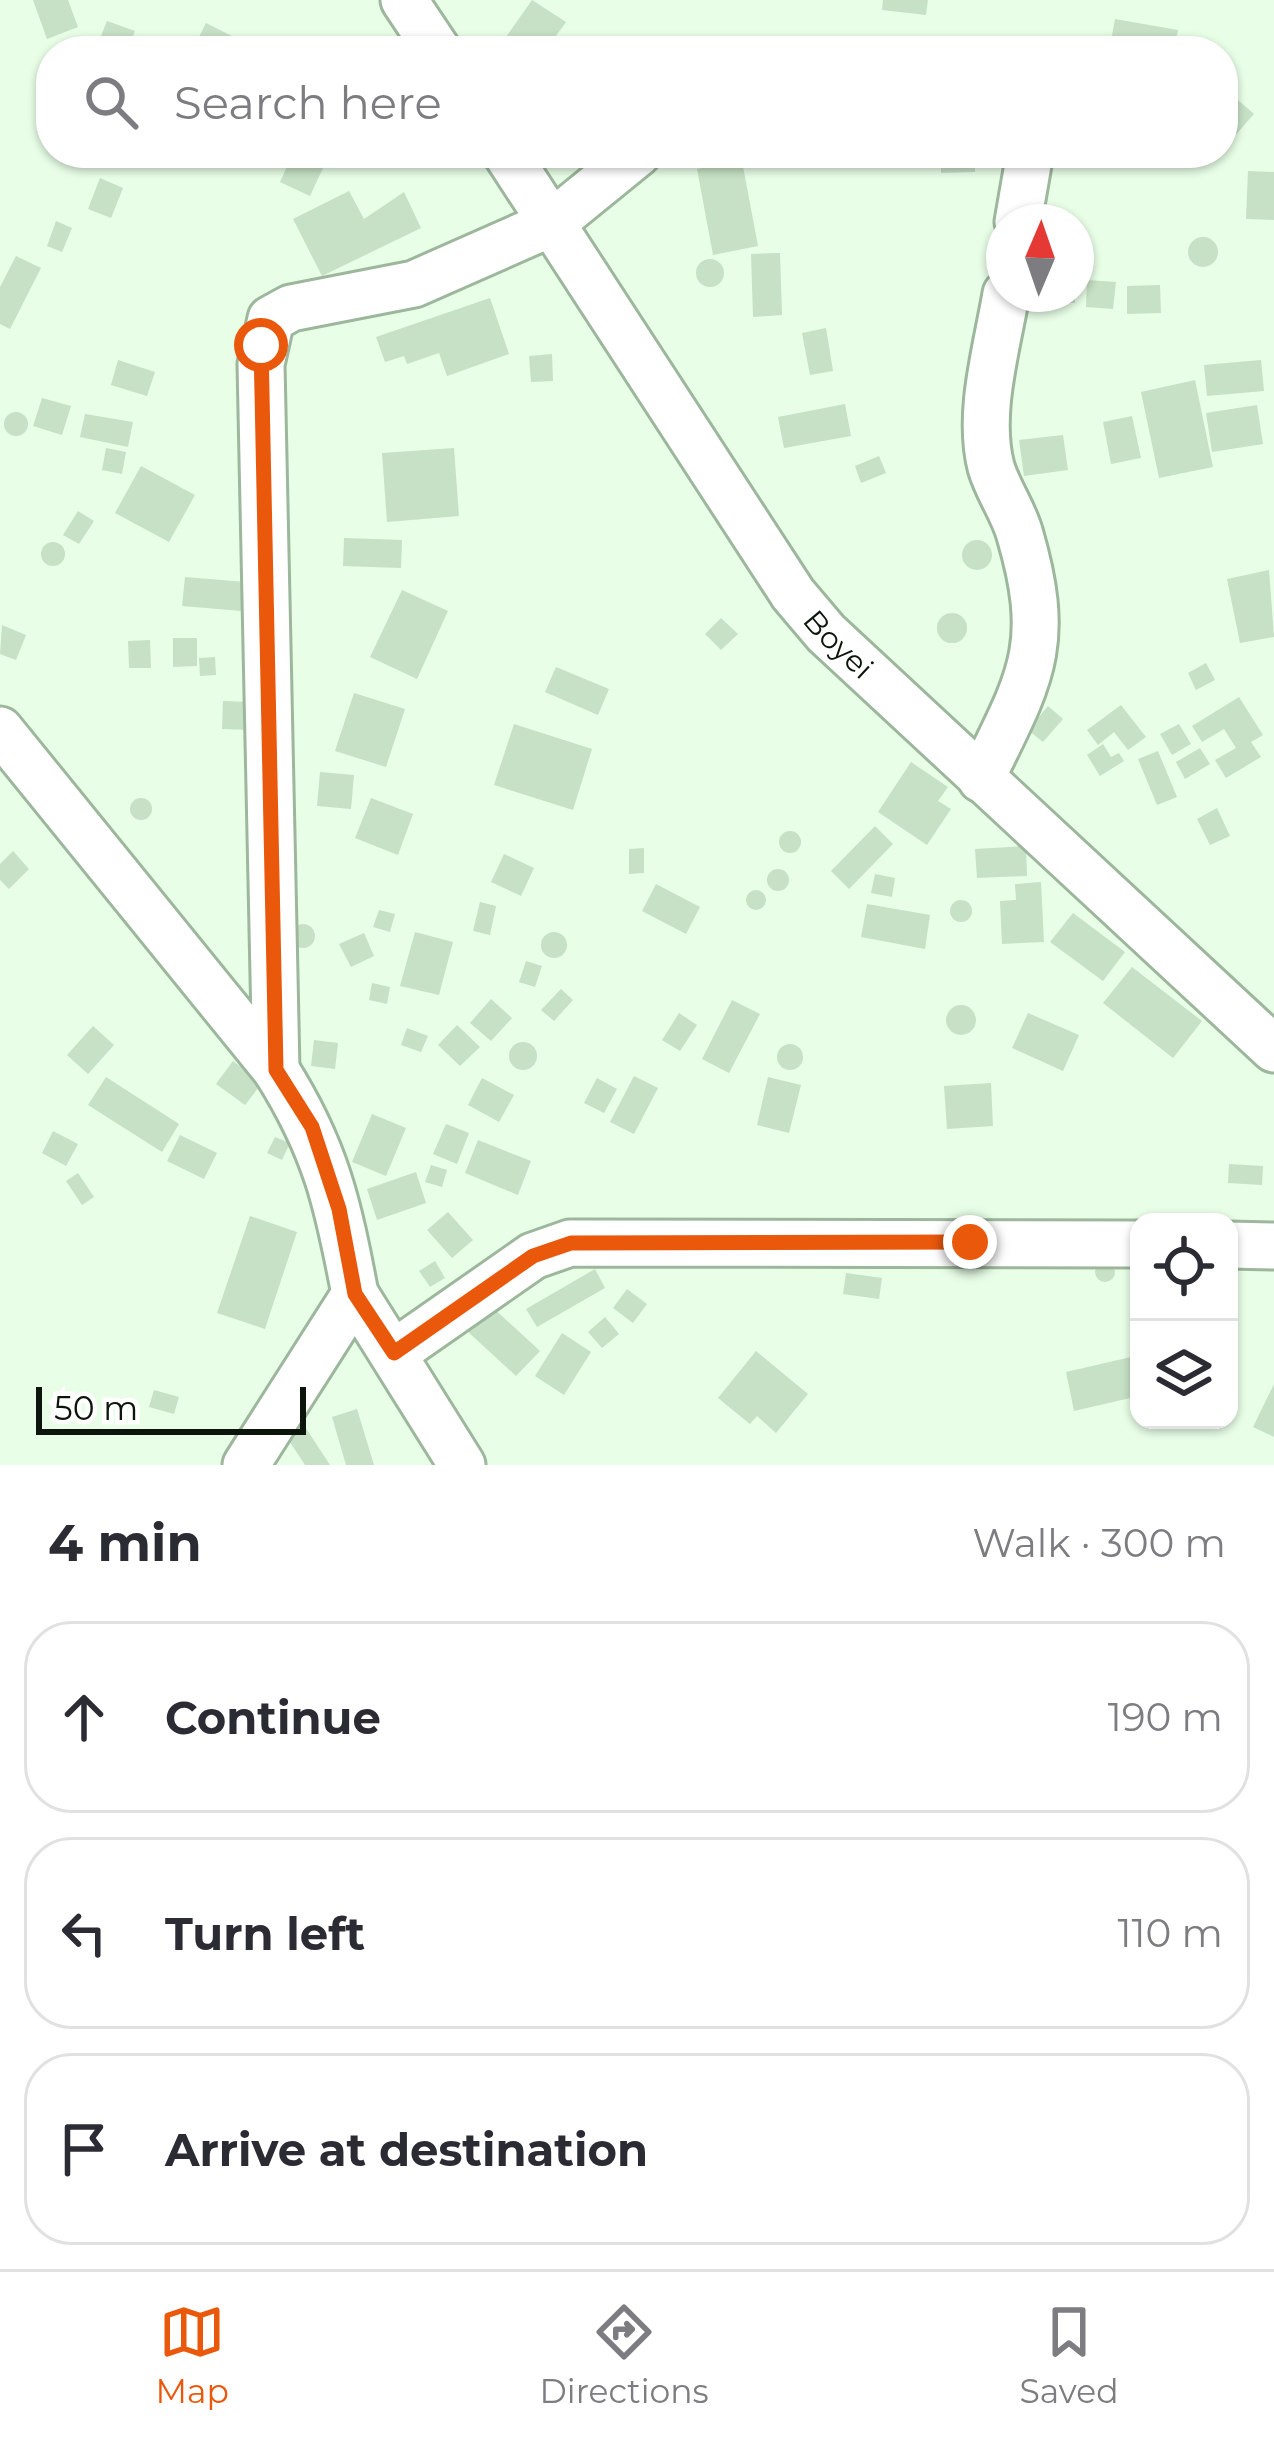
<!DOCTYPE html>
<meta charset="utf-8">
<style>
body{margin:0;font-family:Montserrat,sans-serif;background:#f7f7f7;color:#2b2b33}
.controls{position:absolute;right:36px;bottom:36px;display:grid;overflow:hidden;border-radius:24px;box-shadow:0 3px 9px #0004}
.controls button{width:108px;height:108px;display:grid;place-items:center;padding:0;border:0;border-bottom:3px solid #e1e1e2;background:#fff;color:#2b2b33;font:60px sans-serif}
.compass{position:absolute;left:986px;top:204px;width:108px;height:108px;border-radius:50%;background:#fff;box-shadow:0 3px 9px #0004;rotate:2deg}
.scale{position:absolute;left:36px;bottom:30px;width:270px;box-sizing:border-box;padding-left:12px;border:6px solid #0c150c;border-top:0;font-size:33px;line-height:42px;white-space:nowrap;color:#0c150c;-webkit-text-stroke:9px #fff;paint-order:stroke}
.stop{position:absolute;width:36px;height:36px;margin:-27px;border:9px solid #ea580c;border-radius:50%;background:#fff}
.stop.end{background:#ea580c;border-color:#fff;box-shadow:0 3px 12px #0008}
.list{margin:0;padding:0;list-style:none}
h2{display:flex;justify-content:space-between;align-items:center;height:156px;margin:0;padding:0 48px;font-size:51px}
h2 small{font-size:39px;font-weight:400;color:#7c7c81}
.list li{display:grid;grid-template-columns:78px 1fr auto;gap:36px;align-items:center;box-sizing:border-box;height:192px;margin:0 24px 24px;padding:0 24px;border:3px solid #e1e1e2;border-radius:48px}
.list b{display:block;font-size:45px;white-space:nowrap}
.list em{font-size:39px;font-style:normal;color:#7c7c81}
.icon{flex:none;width:66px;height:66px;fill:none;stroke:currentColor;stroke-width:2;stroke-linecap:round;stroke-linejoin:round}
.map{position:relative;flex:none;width:1274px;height:1465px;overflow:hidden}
.search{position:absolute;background:#fff;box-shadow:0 3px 9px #0004;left:36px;right:36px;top:36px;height:132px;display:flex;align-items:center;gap:30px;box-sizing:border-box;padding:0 42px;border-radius:48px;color:#7c7c81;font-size:45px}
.sheet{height:804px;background:#fff}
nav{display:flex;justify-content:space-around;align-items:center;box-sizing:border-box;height:168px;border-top:3px solid #e1e1e2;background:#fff;font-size:33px;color:#7c7c81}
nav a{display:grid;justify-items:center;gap:6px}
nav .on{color:#ea580c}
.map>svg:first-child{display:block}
.building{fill:#c6e1c5}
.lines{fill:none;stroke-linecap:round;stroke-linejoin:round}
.minor-casing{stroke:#9db79c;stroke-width:51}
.minor{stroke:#fff;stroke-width:45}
.route{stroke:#ea580c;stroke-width:15}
.labels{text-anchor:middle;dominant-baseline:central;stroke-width:9;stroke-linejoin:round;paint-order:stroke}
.street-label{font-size:30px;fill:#0c150c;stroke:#fff}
</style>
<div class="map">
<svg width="1274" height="1465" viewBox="0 0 1274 1465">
<rect width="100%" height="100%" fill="#e8fee7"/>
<path class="building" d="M33 0H68L78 27 47 39Z
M532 0 566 22 545 51H505L499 47Z
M883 0H928L926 15 882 10Z
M1115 19 1178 30 1174 51H1109Z
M107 21 135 31 127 51H95Z
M206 23 262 51H192Z
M1223 87 1254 114 1226 146 1223 144Z
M293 153H330L310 196 280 182Z
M666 153H690L692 165 668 168Z
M941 153H975V172L941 173Z
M742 161 758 246 713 255 697 169Z
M1248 171 1274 172V220L1246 219Z
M100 178 123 188 111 218 88 209Z
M349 191 364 219 404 192 421 228 322 276 293 219Z
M56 221 72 228 62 252 47 246Z
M1188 252a15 15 0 1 1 30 0a15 15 0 1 1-30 0Z
M780 253 782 315 753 317 751 254Z
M16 256 41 268 10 329 0 324V287Z
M696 273a14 14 0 1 1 28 0a14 14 0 1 1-28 0Z
M1087 280 1116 282 1113 309 1086 307Z
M1160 285 1161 313 1127 314V286Z
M1043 294H1075V303H1043Z
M490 298 509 354 447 376 439 353 407 364 404 356 385 362 376 337Z
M826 328 833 371 810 375 802 333Z
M552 354 553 381 531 382 529 356Z
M118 360 155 372 147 396 111 385Z
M1261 360 1264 391 1207 396 1204 365Z
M1195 380 1213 467 1159 478 1141 392Z
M42 398 71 406 62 435 33 426Z
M845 404 851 436 784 448 778 417Z
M1257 405 1263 444 1212 452 1206 413Z
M4 424a12 12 0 1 1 24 0a12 12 0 1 1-24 0Z
M85 414 133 422 128 447 80 437Z
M1132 416 1141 458 1111 464 1103 422Z
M1063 435 1068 470 1024 476 1019 440Z
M106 448 126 452 122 474 102 470Z
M454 448 459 516 387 522 382 453Z
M879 456 886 473 861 483 855 466Z
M141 466 195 495 169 542 115 513Z
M78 511 94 521 79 544 63 535Z
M344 538 402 540 401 568 343 566Z
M962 555a15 15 0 1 1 30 0a15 15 0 1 1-30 0Z
M41 554a12 12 0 1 1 24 0a12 12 0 1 1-24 0Z
M1269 570 1274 637 1240 643 1227 579Z
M185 577 245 582 242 611 182 606Z
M402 590 448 611 417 679 370 657Z
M937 628a15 15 0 1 1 30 0a15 15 0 1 1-30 0Z
M721 618 738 634 721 650 705 634Z
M2 625 26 635 16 660 0 654Z
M173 638H197V666L173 667Z
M150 640 151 668H129L128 641Z
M215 657 216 675 200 676 199 658Z
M1206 663 1215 680 1196 690 1188 673Z
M556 667 609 689 598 715 545 692Z
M354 693 405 709 386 767 335 751Z
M1239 697 1263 735 1251 742 1261 757 1226 778 1215 760 1236 748 1224 729 1202 742 1192 726Z
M223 701 249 702 248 730 222 729Z
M1121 705 1146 737 1128 750 1114 732 1098 745 1087 730Z
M1048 706 1063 719 1043 742 1028 730Z
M514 724 592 749 573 810 494 785Z
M1179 724 1191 744 1172 755 1160 734Z
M1103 744 1111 757 1119 753 1124 761 1100 776 1087 755Z
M1200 748 1210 764 1185 779 1176 762Z
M1158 751 1177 797 1157 805 1138 759Z
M911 762 948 787 938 801 951 809 927 845 878 812Z
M320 772 354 775 351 809 317 806Z
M130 809a11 11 0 1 1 22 0a11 11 0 1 1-22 0Z
M371 798 413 814 398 855 355 838Z
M1217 808 1230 836 1210 845 1197 819Z
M875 826 893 844 849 889 831 871Z
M779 842a11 11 0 1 1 22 0a11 11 0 1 1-22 0Z
M1026 846 1027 876 977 878 975 849Z
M644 848V873L629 874V849Z
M13 851 29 869 9 889 0 880V864Z
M504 854 534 868 521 896 491 882Z
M767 880a11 11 0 1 1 22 0a11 11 0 1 1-22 0Z
M875 874 895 878 892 897 871 893Z
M1041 882 1044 942 1002 944 1000 901 1016 900 1015 884Z
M656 884 700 907 686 934 642 911Z
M746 900a10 10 0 1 1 20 0a10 10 0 1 1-20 0Z
M950 911a11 11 0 1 1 22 0a11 11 0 1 1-22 0Z
M480 902 496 906 490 935 473 931Z
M867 904 930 915 925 949 861 937Z
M379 910 395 914 390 932 373 927Z
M1073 913 1125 952 1103 981 1050 942Z
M291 936a12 12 0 1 1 24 0a12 12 0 1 1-24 0Z
M415 932 453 942 439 995 400 986Z
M541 945a13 13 0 1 1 26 0a13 13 0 1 1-26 0Z
M364 933 374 956 351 967 339 944Z
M526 961 542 966 535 987 519 982Z
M1132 967 1202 1021 1173 1058 1103 1003Z
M372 983 390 987 387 1004 369 1000Z
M561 989 573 1000 554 1021 541 1010Z
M491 999 512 1018 491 1041 470 1023Z
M732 1000 760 1014 729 1073 702 1059Z
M946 1020a15 15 0 1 1 30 0a15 15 0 1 1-30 0Z
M679 1013 697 1025 680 1051 662 1040Z
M1028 1013 1079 1035 1063 1071 1012 1048Z
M457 1025 480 1047 460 1066 438 1045Z
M93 1026 114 1045 88 1074 67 1055Z
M407 1028 428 1036 421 1052 401 1045Z
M314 1040 338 1043 335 1069 311 1066Z
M509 1056a14 14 0 1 1 28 0a14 14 0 1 1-28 0Z
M777 1057a13 13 0 1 1 26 0a13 13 0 1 1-26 0Z
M233 1061 262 1083 245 1105 216 1084Z
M634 1076 658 1088 634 1134 610 1122Z
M106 1077 179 1124 162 1152 88 1105Z
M768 1077 801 1085 789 1133 757 1125Z
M482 1078 514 1095 499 1122 468 1105Z
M597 1078 617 1089 604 1113 584 1103Z
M991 1083 993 1126 947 1129 944 1086Z
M372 1114 406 1128 386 1176 352 1162Z
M446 1124 469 1133 457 1164 433 1154Z
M53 1131 78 1144 66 1166 42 1153Z
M180 1135 217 1153 204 1179 167 1161Z
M275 1137 290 1143 282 1160 267 1153Z
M478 1140 531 1161 518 1195 465 1173Z
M1229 1164 1263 1166 1262 1185 1228 1183Z
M431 1165 447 1170 442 1187 425 1182Z
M416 1172 426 1203 377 1220 367 1189Z
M78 1173 94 1197 82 1205 66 1181Z
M448 1212 473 1240 452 1258 427 1230Z
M250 1216 297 1232 265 1329 217 1313Z
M435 1261 445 1278 430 1287 419 1271Z
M1095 1272a10 10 0 1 1 20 0a10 10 0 1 1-20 0Z
M595 1269 605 1288 537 1327 526 1309Z
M846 1273 882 1278 879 1299 843 1294Z
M627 1289 647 1304 633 1323 613 1308Z
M490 1305 540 1351 516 1376 467 1331Z
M605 1317 619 1334 602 1348 588 1332Z
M562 1333 591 1352 564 1395 535 1376Z
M756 1351 808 1394 776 1433 757 1416 750 1424 718 1398Z
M1131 1357 1139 1396 1074 1411 1066 1372Z
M1274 1384V1437L1253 1427Z
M154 1390 179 1397 174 1414 149 1407Z
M357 1409 374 1465H346L332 1417Z
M298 1416 330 1465H305L280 1427Z"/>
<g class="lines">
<defs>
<g id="minor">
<path d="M404 0 438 51"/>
<path id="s1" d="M506 153 793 594 826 633 1274 1049"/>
<path d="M1018 222 1030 153"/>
<path d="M0 730 276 1070C326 1149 338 1204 355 1294L246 1465"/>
<path d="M981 779C1029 680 1053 648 1020 535 1014 512 998 491 991 467 977 413 997 348 1006 294"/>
<path d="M276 1070 261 364 271 319 291 308 414 284 552 223 638 153"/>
<path d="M1229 1245 1274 1246"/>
<path d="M355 1294 462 1465"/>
<path d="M394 1353 533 1256 570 1243 1139 1244"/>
</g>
</defs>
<use href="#minor" class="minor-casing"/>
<use href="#minor" class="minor"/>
</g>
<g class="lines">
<path class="route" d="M261 345 276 1070 312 1127 339 1209 355 1294 394 1353 533 1256 571 1243 970 1242"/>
</g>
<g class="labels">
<g class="street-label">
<text stroke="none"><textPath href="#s1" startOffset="594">Boyei</textPath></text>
</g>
</g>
</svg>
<div class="controls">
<button><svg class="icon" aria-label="locate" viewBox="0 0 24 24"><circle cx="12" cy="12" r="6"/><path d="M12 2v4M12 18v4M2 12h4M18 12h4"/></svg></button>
<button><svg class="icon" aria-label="layers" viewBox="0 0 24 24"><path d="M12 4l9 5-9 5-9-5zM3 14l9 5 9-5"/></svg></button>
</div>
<svg class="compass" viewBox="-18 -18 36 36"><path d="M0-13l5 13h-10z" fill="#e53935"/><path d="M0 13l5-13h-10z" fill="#7c7c81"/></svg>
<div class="scale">50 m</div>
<div class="stop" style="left:261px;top:345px"></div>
<div class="stop end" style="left:970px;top:1242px"></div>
<div class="search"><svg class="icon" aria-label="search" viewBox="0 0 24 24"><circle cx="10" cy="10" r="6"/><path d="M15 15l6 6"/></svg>Search here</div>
</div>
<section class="sheet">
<h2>4 min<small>Walk · 300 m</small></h2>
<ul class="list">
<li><svg class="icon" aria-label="ahead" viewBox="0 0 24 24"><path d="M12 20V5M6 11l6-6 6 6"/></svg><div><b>Continue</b></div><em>190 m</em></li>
<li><svg class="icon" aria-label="left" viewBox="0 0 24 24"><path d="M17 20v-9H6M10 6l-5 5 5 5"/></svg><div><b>Turn left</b></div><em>110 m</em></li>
<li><svg class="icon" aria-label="arrive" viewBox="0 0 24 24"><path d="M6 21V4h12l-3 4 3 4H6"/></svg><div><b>Arrive at destination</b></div></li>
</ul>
</section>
<nav>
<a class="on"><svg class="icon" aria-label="map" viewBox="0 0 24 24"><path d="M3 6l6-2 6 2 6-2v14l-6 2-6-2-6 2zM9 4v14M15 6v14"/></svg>Map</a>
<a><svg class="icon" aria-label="directions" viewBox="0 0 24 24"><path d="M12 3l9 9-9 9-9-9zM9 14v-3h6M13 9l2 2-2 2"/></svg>Directions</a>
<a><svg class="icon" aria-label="saved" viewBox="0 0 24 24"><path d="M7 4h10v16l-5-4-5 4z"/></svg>Saved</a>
</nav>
